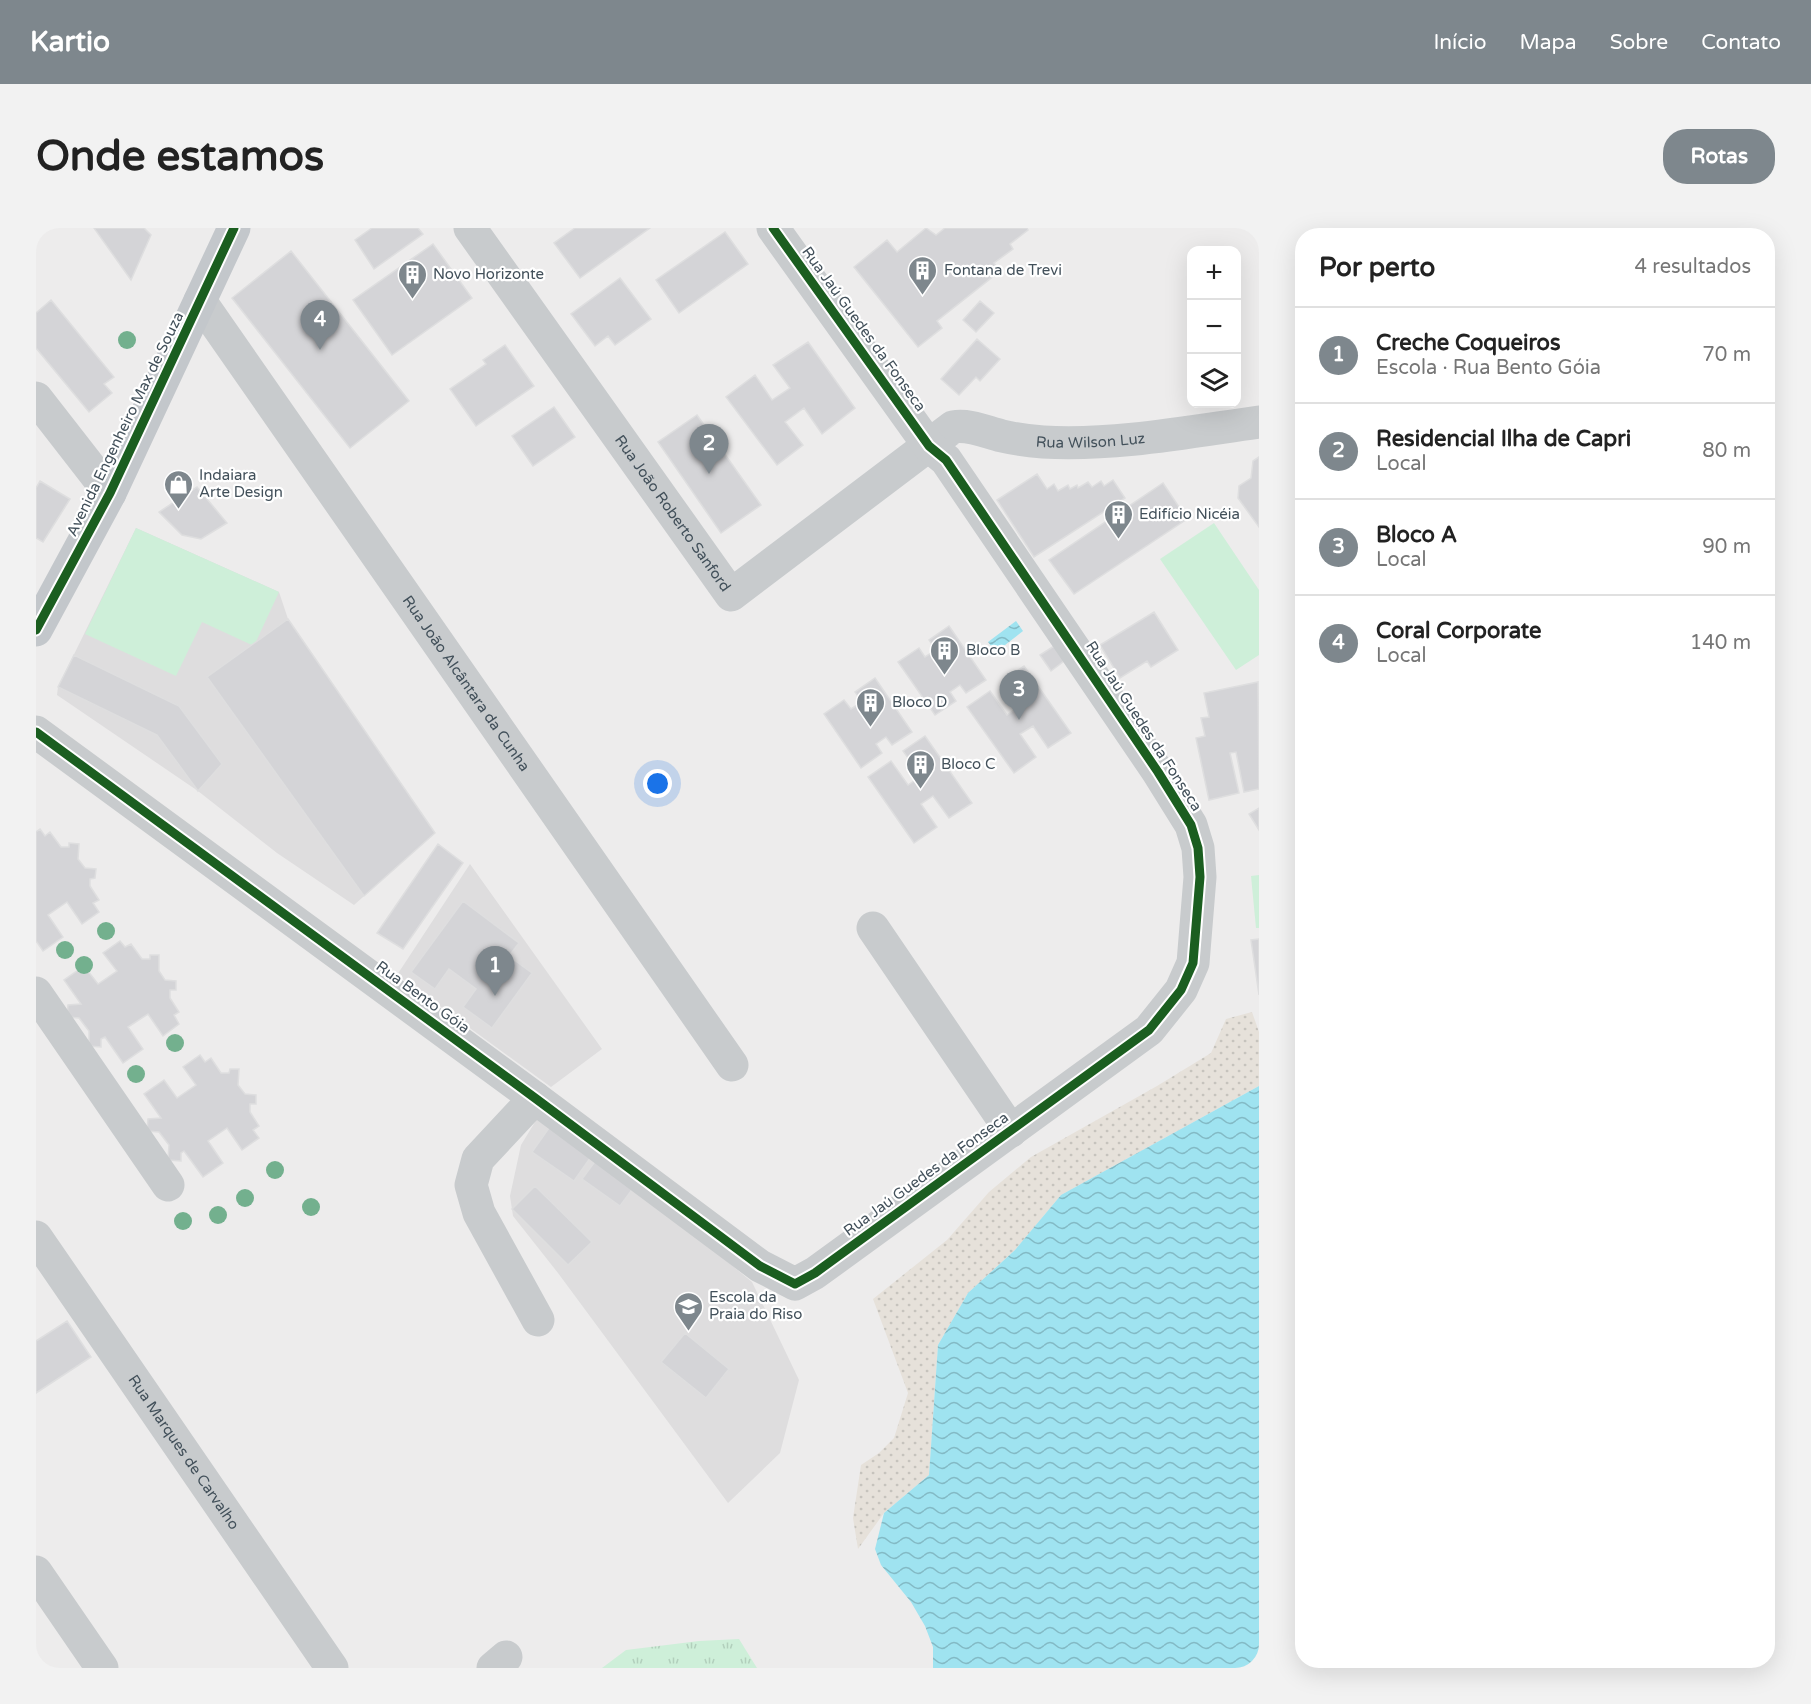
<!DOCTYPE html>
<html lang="pt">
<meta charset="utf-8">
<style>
body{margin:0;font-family:"Varela Round",sans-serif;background:#f2f2f2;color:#222}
.controls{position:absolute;right:18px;top:18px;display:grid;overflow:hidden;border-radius:12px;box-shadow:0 6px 24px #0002}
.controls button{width:54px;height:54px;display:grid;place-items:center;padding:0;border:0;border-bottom:2px solid #e0e0e0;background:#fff;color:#222;font:30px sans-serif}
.you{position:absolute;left:622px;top:556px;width:21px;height:21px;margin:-15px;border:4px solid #fff;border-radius:50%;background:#1a73e8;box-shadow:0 0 0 9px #1a73e833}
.badge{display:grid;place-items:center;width:39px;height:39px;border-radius:50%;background:#7e878d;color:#fff;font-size:20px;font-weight:700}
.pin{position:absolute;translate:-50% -50px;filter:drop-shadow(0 2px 3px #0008)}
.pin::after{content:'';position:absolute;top:32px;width:21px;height:18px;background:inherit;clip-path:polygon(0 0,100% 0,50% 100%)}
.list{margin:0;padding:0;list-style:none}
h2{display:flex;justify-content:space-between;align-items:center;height:78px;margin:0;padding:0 24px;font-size:26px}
h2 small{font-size:20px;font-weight:400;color:#767676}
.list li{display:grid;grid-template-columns:39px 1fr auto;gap:18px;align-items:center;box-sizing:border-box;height:96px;padding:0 24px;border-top:2px solid #e0e0e0}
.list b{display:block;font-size:22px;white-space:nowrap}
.list p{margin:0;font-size:20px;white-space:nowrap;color:#767676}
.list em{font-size:20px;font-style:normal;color:#767676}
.icon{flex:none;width:33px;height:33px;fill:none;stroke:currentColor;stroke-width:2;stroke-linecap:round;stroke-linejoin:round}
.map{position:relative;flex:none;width:1223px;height:1440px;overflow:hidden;border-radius:24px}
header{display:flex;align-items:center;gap:36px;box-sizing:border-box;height:84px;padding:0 30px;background:#7e878d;color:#fff}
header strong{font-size:28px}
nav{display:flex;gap:33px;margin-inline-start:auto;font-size:21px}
.intro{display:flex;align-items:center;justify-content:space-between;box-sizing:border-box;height:144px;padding:0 36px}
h1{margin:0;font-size:42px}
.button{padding:15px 27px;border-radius:24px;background:#7e878d;color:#fff;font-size:21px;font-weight:700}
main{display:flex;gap:36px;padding:0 36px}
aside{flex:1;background:#fff;border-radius:24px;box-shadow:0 6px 24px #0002}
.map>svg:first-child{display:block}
.education{fill:#deddde}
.grass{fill:url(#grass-tufts)}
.sand{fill:url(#sand-dots)}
.pitch{fill:#ceefd9}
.water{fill:url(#water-waves)}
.building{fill:#d4d4d7;stroke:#dededf;stroke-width:1.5}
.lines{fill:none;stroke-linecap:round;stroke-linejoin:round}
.minor{stroke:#c8cbcd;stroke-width:33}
.major{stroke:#c3c7cb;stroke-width:33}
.cycleway-casing{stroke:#fff;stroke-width:13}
.cycleway{stroke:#1b5e20;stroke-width:9}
.tree{fill:#73b08e}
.labels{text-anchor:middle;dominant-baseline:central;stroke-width:4.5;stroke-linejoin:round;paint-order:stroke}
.poi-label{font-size:15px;fill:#42505a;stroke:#fff;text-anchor:start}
.street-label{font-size:15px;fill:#42505a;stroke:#fff}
</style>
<header>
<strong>Kartio</strong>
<nav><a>Início</a><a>Mapa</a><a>Sobre</a><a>Contato</a></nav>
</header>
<div class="intro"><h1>Onde estamos</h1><a class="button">Rotas</a></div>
<main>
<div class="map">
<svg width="1223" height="1440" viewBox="0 0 1223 1440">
<defs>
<pattern id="grass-tufts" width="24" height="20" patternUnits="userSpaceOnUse" patternTransform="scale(1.5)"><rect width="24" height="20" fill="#ceefd9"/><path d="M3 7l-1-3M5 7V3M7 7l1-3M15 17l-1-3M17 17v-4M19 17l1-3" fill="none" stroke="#b2cfbc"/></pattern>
<pattern id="sand-dots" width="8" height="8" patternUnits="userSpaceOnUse" patternTransform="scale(1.5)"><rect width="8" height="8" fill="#e6e1da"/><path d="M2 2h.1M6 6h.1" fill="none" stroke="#c6c3bd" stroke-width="1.8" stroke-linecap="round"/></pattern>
<pattern id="water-waves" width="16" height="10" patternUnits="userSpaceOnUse" patternTransform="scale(1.5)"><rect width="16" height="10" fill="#9fe3f0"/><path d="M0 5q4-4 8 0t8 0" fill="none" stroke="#83bac5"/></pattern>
</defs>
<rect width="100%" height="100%" fill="#edecec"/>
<path class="education" d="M100 300 243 364 252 391 399 605 318 677 241 625 162 563 21 467 22 459Z
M434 636 566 821 515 859 361 747Z
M507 881 716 1054 763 1152 744 1225 692 1275 522 1045 477 988 474 968 485 917Z"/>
<path class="grass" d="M703 1411 721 1440H566L590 1422 663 1413Z"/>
<path class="sand" d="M1216 784 1223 804V858L1025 967 979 1022 932 1065 902 1117 893 1247 848 1285 822 1321 817 1290 825 1237 843 1225 858 1210 872 1165 837 1071 911 1012 953 964 995 929 1121 858 1175 825 1190 791Z"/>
<path class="pitch" d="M1178 295 1223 362V427L1200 442 1124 331Z
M100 300 243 364 218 418 166 394 140 448 49 406Z
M1223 647V700H1220L1215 648Z"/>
<path class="water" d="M980 393 987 403 960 424 952 414Z
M1223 858V1440H897V1419L889 1398 875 1374 845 1337 839 1321 848 1285 893 1247 902 1117 932 1065 979 1022 1025 967Z"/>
<path class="building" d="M58 0H108L115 7 95 52Z
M336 0H382L387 6 338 41 319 12Z
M539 0H614L544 50 518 15Z
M890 0 900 7 909 0H991L992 2 974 16 977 21 958 35 964 43 901 93 906 100 882 119 818 39 851 12 861 24Z
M689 4 712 36 643 85 620 52Z
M397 16 436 70 356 127 317 72Z
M255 23 373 173 314 220 196 70Z
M584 50 615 91 579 117 572 108 559 118 535 86Z
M15 72 78 149 68 156 76 165 53 184 0 120V85Z
M944 73 958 85 940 104 927 92Z
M941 111 964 131 944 153 940 149 923 167 905 151Z
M772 114 819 180 786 206 768 180 749 194 767 217 741 237 690 169 719 147 736 172 754 160 737 137Z
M469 117 498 158 440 198 414 161 450 136 447 132Z
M518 179 539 209 497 238 476 208Z
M661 187 725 277 685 305 622 214Z
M1223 229V299L1202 270 1203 258 1215 250 1217 233Z
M1001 246 1011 261 1018 256 1022 263 1032 257 1034 261 1041 257 1042 260 1052 254 1056 259 1065 253 1068 258 1077 252 1089 270 998 329 961 272Z
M4 253 34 271 7 314 0 310V260Z
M1127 255 1151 291 1038 366 1013 332Z
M161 259 191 295 165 311 146 307 123 284Z
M1118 384 1142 422 1115 439 1111 433 1084 450 1064 417Z
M252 391 399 605 328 668 171 449Z
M913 398 950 452 930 465 924 457 914 464 920 473 899 487 862 434 883 420 889 429 900 422 893 412Z
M1018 418 1028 433 1015 443 1004 427Z
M38 427 143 478 186 536 162 563 121 507 22 459Z
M988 438 1035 505 1012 520 997 498 984 506 1000 529 978 545 931 479 954 463 971 487 984 478 967 453Z
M839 450 876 504 856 517 850 509 840 516 846 525 825 540 788 486 808 472 815 481 826 474 819 464Z
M1222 454 1223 561 1208 564 1200 524 1194 525 1203 565 1173 572 1160 510 1169 508 1165 490 1173 489 1168 465Z
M889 508 936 575 913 590 897 568 885 576 901 599 878 615 832 549 855 533 872 557 885 548 867 523Z
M1223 580V602L1213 586Z
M4 601 9 608 14 604 25 619H33V615L43 616 42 631 49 640 60 641 59 650 54 651V658L63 672 57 675 63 684 46 696 31 674 12 687 27 709 7 723 0 713V604Z
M402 616 427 635 367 721 341 705Z
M427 673 483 715 473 728 496 745 456 800 427 779 440 761 413 741 399 761 375 744Z
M1223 711V767L1215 712Z
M84 713 89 719 95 716 106 731H114V727H123V743L129 752 140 753V762H134V770L143 784 138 787 143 796 127 808 112 786 92 799 107 821 87 835 69 809 65 811V819L53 818V803L43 790 31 789 32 777 45 776 28 752 48 738 62 756 81 743 67 725Z
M164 827 169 834 175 830 185 845H193L194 841H203L202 857 209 866 220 867V876H214V884L223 898 217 902 223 910 206 922 191 900 172 913 187 935 167 949 148 923 145 925V933L132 932 133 917 123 904 111 903 112 891 125 890 108 866 128 852 141 870 160 857 147 839Z
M515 897 557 926 538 953 496 924Z
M563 928 601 955 584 978 546 951Z
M499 958 556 1014 532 1037 476 981Z
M31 1093 55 1129 0 1165V1113Z
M649 1105 693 1141 670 1170 625 1134Z"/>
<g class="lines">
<g class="minor">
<path id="s1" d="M434 0 695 367 917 199C933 196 950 204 966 208 979 211 994 213 1007 214 1079 218 1152 204 1223 194"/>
<path id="s2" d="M164 73 696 837"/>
<path d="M0 170 74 265"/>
<path d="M0 504 499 870 724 1038 759 1056 779 1045 1113 802 1145 762 1157 735 1164 649 1162 620 1155 597 1122 544 910 232 893 218 737 0"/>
<path d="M837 700 975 903"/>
<path d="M0 765 132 957"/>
<path d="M499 870 442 931 435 957 443 985 502 1092"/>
<path id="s3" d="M0 1009 296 1440"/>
<path d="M0 1344 66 1440"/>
<path d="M457 1440 470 1429"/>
</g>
<path class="major" d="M0 402 74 265 198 0"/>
<defs>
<path id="cycleway" d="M0 402 74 265 198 0
M0 504 499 870 724 1038 759 1056 779 1045 1113 802 1145 762 1157 735 1164 649 1162 620 1155 597 1122 544 910 232 893 218 737 0"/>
</defs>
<use href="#cycleway" class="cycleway-casing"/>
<use href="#cycleway" class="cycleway"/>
</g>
<g class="tree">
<circle cx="91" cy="112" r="9"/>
<circle cx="70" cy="703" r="9"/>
<circle cx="29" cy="722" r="9"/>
<circle cx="48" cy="737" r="9"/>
<circle cx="139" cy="815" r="9"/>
<circle cx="100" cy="846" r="9"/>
<circle cx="239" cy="942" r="9"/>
<circle cx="209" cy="970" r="9"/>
<circle cx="275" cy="979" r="9"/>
<circle cx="182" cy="987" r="9"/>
<circle cx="147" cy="993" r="9"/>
</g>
<defs>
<symbol id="building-pin" viewBox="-11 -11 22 30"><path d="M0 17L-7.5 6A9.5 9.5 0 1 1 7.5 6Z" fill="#7e878d" stroke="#fff"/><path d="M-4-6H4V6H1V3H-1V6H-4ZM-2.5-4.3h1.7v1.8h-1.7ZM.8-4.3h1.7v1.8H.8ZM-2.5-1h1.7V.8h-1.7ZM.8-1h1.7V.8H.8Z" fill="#fff"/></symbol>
<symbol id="shop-pin" viewBox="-11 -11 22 30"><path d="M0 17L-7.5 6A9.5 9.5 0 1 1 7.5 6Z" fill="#7e878d" stroke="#fff"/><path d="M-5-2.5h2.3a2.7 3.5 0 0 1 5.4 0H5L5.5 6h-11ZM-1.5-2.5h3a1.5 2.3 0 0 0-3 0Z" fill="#fff"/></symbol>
<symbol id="school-pin" viewBox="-11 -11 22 30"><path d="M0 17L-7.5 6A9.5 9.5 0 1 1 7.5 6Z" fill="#7e878d" stroke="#fff"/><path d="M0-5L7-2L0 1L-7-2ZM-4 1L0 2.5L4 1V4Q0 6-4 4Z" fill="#fff"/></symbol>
</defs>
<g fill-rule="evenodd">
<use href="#building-pin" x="870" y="26" width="33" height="45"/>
<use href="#building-pin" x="360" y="30" width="33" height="45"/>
<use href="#shop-pin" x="126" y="240" width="33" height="45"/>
<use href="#building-pin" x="1066" y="270" width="33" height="45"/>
<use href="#building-pin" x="892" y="406" width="33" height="45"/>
<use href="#building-pin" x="818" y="458" width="33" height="45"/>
<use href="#building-pin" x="868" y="520" width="33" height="45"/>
<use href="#school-pin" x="636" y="1062" width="33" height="45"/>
</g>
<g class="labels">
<g class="poi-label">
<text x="908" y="42">Fontana de Trevi</text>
<text x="397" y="46">Novo Horizonte</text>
<text x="163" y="247">Indaiara<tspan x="163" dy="17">Arte Design</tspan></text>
<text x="1103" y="286">Edifício Nicéia</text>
<text x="930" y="422">Bloco B</text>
<text x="856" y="474">Bloco D</text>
<text x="905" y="536">Bloco C</text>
<text x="673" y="1069">Escola da<tspan x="673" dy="17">Praia do Riso</tspan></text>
</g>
<g class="street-label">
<text transform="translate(828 101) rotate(54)">Rua Jaú Guedes da Fonseca</text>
<text transform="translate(89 196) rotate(-64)">Avenida Engenheiro Max de Souza</text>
<text stroke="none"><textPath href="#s1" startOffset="868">Rua Wilson Luz</textPath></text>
<text stroke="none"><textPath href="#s1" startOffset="350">Rua João Roberto Sanford</textPath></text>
<text stroke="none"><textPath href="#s2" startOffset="466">Rua João Alcântara da Cunha</textPath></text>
<text transform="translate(1108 498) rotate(57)">Rua Jaú Guedes da Fonseca</text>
<text transform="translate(387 769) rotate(36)">Rua Bento Góia</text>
<text transform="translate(890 946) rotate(-36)">Rua Jaú Guedes da Fonseca</text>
<text stroke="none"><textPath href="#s3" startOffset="261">Rua Marques de Carvalho</textPath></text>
</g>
</g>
</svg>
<div class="controls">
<button>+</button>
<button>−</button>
<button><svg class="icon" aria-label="layers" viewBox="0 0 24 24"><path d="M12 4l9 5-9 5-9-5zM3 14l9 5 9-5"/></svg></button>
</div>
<div class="you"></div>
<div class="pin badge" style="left:459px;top:768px">1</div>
<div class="pin badge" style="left:673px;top:246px">2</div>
<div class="pin badge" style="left:983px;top:492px">3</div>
<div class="pin badge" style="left:284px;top:122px">4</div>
</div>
<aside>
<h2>Por perto<small>4 resultados</small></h2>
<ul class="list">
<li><span class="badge">1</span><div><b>Creche Coqueiros</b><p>Escola · Rua Bento Góia</p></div><em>70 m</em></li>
<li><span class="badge">2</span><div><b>Residencial Ilha de Capri</b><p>Local</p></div><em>80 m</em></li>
<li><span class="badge">3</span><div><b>Bloco A</b><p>Local</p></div><em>90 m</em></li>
<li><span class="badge">4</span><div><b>Coral Corporate</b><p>Local</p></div><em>140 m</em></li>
</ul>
</aside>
</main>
